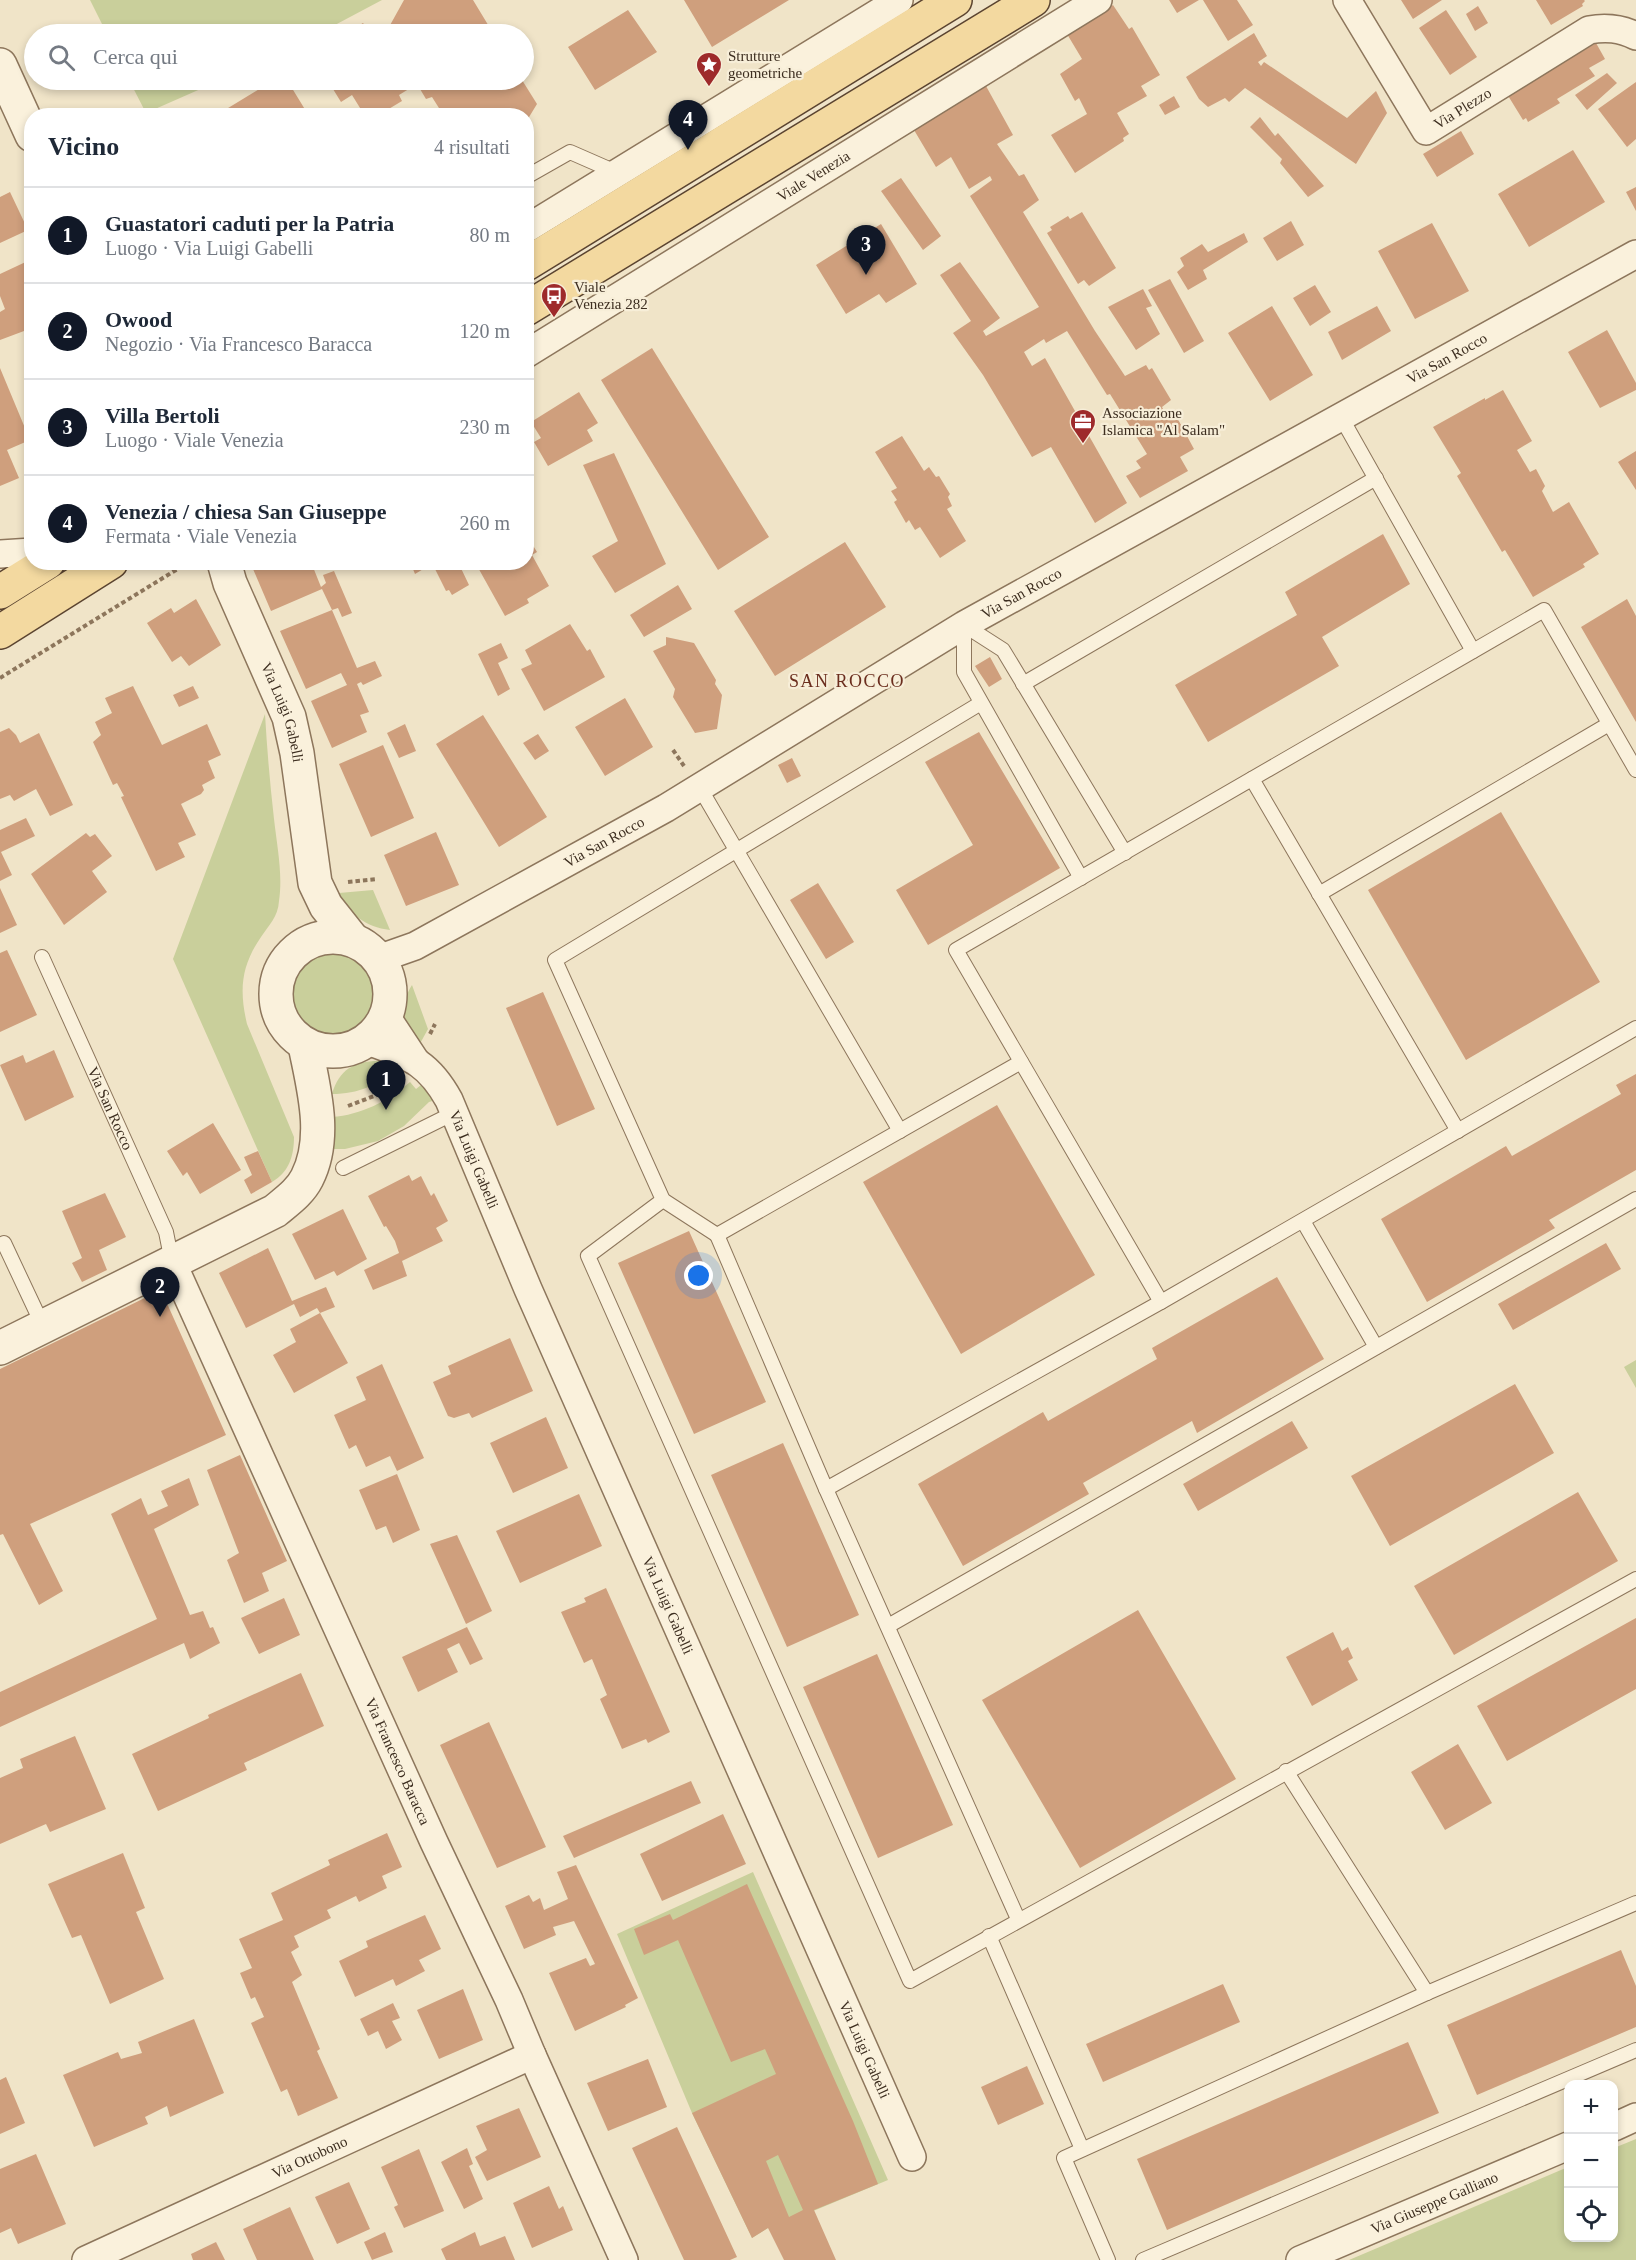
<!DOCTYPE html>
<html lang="it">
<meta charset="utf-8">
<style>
body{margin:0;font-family:Georgia,serif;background:#f6f6f7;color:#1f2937}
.controls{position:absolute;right:18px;bottom:18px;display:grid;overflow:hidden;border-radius:12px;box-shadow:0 3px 9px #0003}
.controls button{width:54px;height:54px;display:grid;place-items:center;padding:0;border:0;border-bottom:2px solid #e0e1e3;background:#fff;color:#1f2937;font:30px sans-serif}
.you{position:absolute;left:699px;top:1276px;width:21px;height:21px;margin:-15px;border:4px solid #fff;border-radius:50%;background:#1a73e8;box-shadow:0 0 0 9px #1a73e833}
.badge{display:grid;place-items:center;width:39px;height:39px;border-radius:50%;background:#111827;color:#fff;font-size:20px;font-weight:700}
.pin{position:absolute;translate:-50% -50px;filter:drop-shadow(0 2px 3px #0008)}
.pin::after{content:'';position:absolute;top:32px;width:21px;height:18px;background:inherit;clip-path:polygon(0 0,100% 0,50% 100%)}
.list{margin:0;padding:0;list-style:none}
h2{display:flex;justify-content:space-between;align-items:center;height:78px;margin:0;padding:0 24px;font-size:26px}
h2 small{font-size:20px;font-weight:400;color:#747a83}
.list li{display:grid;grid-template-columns:39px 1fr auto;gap:18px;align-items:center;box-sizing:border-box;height:96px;padding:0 24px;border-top:2px solid #e0e1e3}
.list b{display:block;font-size:22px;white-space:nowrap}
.list p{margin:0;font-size:20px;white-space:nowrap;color:#747a83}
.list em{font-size:20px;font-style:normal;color:#747a83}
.icon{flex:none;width:33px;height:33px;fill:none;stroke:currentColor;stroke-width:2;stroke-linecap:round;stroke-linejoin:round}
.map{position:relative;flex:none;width:1636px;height:2260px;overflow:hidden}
.search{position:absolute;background:#fff;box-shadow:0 3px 9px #0003;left:24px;top:24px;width:510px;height:66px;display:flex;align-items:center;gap:15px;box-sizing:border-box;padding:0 21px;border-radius:33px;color:#747a83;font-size:22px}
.panel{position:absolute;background:#fff;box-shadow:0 3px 9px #0003;left:24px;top:108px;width:510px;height:462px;border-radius:24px}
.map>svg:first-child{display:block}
.green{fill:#c9cf9b}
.building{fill:#cf9f7d;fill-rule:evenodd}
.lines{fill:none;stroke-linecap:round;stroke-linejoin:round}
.service-casing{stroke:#8d765c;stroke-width:16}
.minor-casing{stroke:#8d765c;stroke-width:30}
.tertiary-casing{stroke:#8d765c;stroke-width:36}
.primary-casing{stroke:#5b4430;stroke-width:36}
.path{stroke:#8d765c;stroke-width:4;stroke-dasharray:4.5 3;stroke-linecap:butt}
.service{stroke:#faf1dc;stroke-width:14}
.minor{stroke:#faf1dc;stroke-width:27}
.tertiary{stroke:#faf1dc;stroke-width:33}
.primary{stroke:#f3d9a0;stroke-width:33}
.labels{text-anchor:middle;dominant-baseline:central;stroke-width:4.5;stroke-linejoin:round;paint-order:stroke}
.poi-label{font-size:15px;fill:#3d2e20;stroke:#f7eed8;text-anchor:start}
.street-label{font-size:15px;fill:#3d2e20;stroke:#f7eed8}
.quarter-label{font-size:18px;letter-spacing:1.5px;fill:#6b2e1e;stroke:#f7eed8}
</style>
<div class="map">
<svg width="1636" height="2260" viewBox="0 0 1636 2260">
<rect width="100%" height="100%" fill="#f0e4c8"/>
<path class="green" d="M90 0H382L318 34H107Z
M129 80H221L146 113Z
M265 714C267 749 270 784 274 819 277 846 283 874 279 901 278 917 269 925 261 937 241 966 239 990 247 1024L294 1137C294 1156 289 1172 272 1182L173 959Z
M373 890 390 930C365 927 351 915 339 893Z
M283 994a50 50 0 1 1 100 0a50 50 0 1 1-100 0Z
M412 985 428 1029 417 1049C406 1028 397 1008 412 985Z
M378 1061 397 1068C377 1085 359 1094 332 1094 339 1070 354 1061 378 1061Z
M445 1066 440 1073 455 1094 429 1102 404 1126 378 1141 345 1149H331L332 1117C361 1115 388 1101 410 1082L416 1089Z
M1636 1360V1388L1624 1367Z
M753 1872 888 2180 806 2214 768 2228 752 2238 692 2113 617 1934Z
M1636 2139V2260H1349L1568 2167V2238H1614V2148Z"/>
<path class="building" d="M404 0H473L493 33 500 30 503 34H394L389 27Z
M684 0H789L712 47Z
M1169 0H1199L1177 13Z
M1203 0H1237L1253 25 1228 41Z
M1401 0H1442L1413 19Z
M1536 0H1584L1585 1 1582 4 1583 6 1551 25Z
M1113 5 1129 29 1132 27 1160 75 1141 86 1147 96 1117 113 1129 134 1123 138 1124 141 1075 173 1051 135 1087 114 1079 98 1075 101 1060 74 1082 59 1067 34Z
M1478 6 1488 23 1475 31 1466 14Z
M628 10 657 52 595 90 568 47Z
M1446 10 1477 57 1450 75 1419 28Z
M363 23 371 34H345Z
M1254 33 1267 56 1258 62 1261 66 1264 62 1347 118 1376 91 1387 113 1356 164 1245 88 1229 102 1225 98 1208 107 1199 99 1186 77Z
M1596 43 1605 59 1589 68 1595 76 1557 99 1560 103 1528 122 1526 118 1523 120 1507 94 1579 49 1581 52Z
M1607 73 1617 83 1587 110 1575 95Z
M274 80H287L309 116H215Z
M331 80H522L537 104 526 122V116H444L432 97 426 99 417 84 399 95 402 101 377 116H365L352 95 341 102 328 81Z
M1636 82V139L1627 147 1598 109Z
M986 86 1013 135 997 144 1019 176 1024 174 1039 200 1023 212 1095 331 1125 376 1146 365 1149 370 1152 368 1171 400 1162 407 1167 417 1174 412 1194 449 1180 457 1188 471 1140 498 1126 476 1141 468 1136 461 1147 454 1110 394 1107 395 1067 331 1046 343 1044 339 1024 352 1032 366 1045 358 1127 503 1095 523 1051 447 1032 457 983 375 953 333 971 321 940 275 960 262 1000 318 983 331 986 336 1039 307 970 196 992 180 990 176 969 189 951 157 936 167 914 130Z
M1174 96 1180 107 1165 115 1159 105Z
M1260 117 1275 136 1278 133 1324 186 1308 197 1280 163 1282 159 1250 127Z
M1461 131 1474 154 1437 177 1423 154Z
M1573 150 1605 202 1529 247 1498 194Z
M901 178 941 236 923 250 881 191Z
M1636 187V211L1626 192Z
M10 192 28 230 0 243V197Z
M1082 212 1116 268 1089 286 1084 280 1078 284 1047 233 1052 230 1050 227 1068 216 1070 219Z
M1291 221 1304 245 1277 261 1263 238Z
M1432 223 1469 291 1415 319 1378 251Z
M881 224 917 284 886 303 879 294 846 314 816 265Z
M1244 233 1248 242 1203 270 1207 279 1188 290 1177 272 1184 266 1180 258 1202 244 1208 252Z
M32 259V328L0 340V312L5 309 0 296V274Z
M1170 279 1204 341 1184 353 1148 290Z
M1315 285 1331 312 1310 326 1293 298Z
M1143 289 1152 306 1146 308 1160 334 1136 350 1108 307Z
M1272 306 1313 375 1270 401 1228 333Z
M1377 306 1391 331 1342 360 1328 332Z
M1607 330 1636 383V390L1600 408 1568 352Z
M652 348 769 537 718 570 601 380Z
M0 368 30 440 7 450 19 478 0 486Z
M1503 390 1532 441 1517 450 1530 472 1536 469 1545 486 1542 491 1553 512 1569 502 1599 554 1583 564 1585 567 1533 597 1505 550 1502 552 1457 476 1461 473 1433 427 1485 398V400Z
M579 392 598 423 587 430 593 441 548 466 534 442 541 438 531 422Z
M902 436 924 471 929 467 936 477 939 476 950 494 948 497 952 506 947 509 966 541 940 558 920 527 915 530 909 520 906 523 894 502 897 500 891 491 897 488 875 452Z
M1636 451V490L1618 462Z
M614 453 666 564 615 593 592 556 618 541 583 465Z
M526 534 537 552 532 555 549 586 527 599 529 603 505 616 476 564 479 562H526Z
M1383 534 1410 584 1322 637 1339 666 1208 742 1175 685 1297 615 1285 592Z
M845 542 886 607 775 676 734 611Z
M250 562H311L321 587 326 583 323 575 334 571 352 613 342 617 338 608 332 610 322 589 271 611Z
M410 562H435L415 574Z
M447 562H458L469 585 452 595 449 590 446 591 435 569Z
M678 585 692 609 644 637 630 615Z
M196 599 221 645 189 666 181 656 172 662 147 623 171 608 174 613Z
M1627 599 1636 616V722L1581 627Z
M332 610 357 668 375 661 382 676 363 685 361 682 357 684 369 712 360 715 367 732 332 748 311 701 347 685 341 673 306 689 280 631Z
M570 624 587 651 590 649 605 677 544 711 521 669 532 664 525 650Z
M666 637 694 643 716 680 715 684 722 695 717 729 695 733 673 697 675 689 653 651 666 645Z
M501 643 508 658 498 663 510 689 498 696 478 654Z
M990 657 1002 679 989 687 975 666Z
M133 686 162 745 207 724 221 755 208 761 215 778 202 785 204 790 201 794 181 804 196 835 178 843 185 857 156 871 121 797 124 796 117 783 113 785 93 742 101 735 95 722 112 713 105 698Z
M193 686 199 698 179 707 173 695Z
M625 698 653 747 605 776 575 727Z
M483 715 547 817 499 847 436 744Z
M405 724 416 751 399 758 387 733Z
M9 728 16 735 20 743 39 733 73 805 50 816 36 789 14 801 10 795 0 799V732Z
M979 732 1060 868 928 945 896 890 973 845 925 762Z
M538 734 549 751 535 760 523 743Z
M383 745 414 818 371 837 339 764Z
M792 758 801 776 787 783 778 765Z
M1501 812 1600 982 1466 1060 1368 890Z
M26 818 35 836 1 852 12 875 0 881V830Z
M436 832 459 885 406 906 384 855Z
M86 833 90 837 95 834 112 856 92 871 107 892 64 925 31 874Z
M818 883 854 942 826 959 790 900Z
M0 888 17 925 0 933Z
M7 950 37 1015 0 1032V953Z
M543 992 595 1109 557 1126 506 1008Z
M54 1050 74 1097 25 1121 0 1065 23 1055 26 1063Z
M1636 1074V1170L1549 1220 1555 1228 1427 1302 1381 1219 1506 1146 1512 1156 1621 1094 1616 1085Z
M997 1105 1095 1275 961 1354 863 1182Z
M213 1123 241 1170 200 1194 187 1172 183 1176 167 1151Z
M258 1151 272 1182 251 1194 244 1180 252 1175 244 1157Z
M409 1175 412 1181 421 1176 431 1196 434 1193 448 1221 436 1228 443 1241 402 1261 407 1276 373 1290 364 1270 399 1253 395 1241 386 1226 384 1227 368 1196Z
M105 1193 126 1237 99 1250 107 1270 82 1282 72 1263 82 1258 62 1211Z
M343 1209 367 1259 337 1276 334 1271 315 1280 292 1234Z
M689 1231 766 1402 694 1434 618 1263Z
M1606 1243 1621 1269 1513 1330 1498 1304Z
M268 1248 292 1301 326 1287 335 1307 320 1313 348 1363 294 1393 273 1355 296 1342 290 1329 320 1313 317 1308 300 1317 294 1304 246 1328 219 1273Z
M1277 1277 1324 1359 1197 1433 1192 1421 1083 1483 1089 1494 963 1566 918 1484 1043 1412 1048 1421 1157 1359 1152 1348Z
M161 1290 226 1435 30 1524 63 1591 39 1605 3 1534 0 1535V1369Z
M510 1338 533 1391 472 1418 469 1413 454 1418 448 1416 433 1382 451 1374 448 1366Z
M382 1364 424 1458 397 1471 390 1456 366 1467 356 1445 349 1449 334 1415 366 1400 356 1377Z
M1515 1384 1554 1453 1390 1546 1351 1476Z
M546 1417 568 1468 513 1493 490 1443Z
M1292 1421 1308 1448 1198 1511 1183 1484Z
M783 1443 859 1615 787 1647 711 1475Z
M240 1455 287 1561 262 1573 269 1591 244 1603 227 1560 239 1553 207 1470Z
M397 1474 420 1530 393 1543 386 1526 376 1530 359 1490Z
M189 1478 199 1505 154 1529 190 1615 203 1611 210 1628 213 1627 220 1643 190 1659 184 1643 0 1727V1692L157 1619 111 1514 141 1498 148 1515 168 1506 161 1491Z
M1578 1492 1618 1561 1454 1655 1414 1586Z
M579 1494 602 1546 520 1583 496 1531Z
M457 1535 492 1611 466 1624 430 1544Z
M606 1588 670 1732 648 1743 646 1739 622 1749 600 1699 607 1695 592 1659 584 1663 561 1612 586 1602 584 1598Z
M284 1598 300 1635 259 1654 241 1618Z
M1138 1610 1236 1779 1080 1868 982 1700Z
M1636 1618V1689L1507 1761 1477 1706Z
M467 1627 483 1659 470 1665 459 1643 447 1649 458 1672 418 1692 402 1657Z
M1333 1632 1342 1651 1348 1647 1353 1658 1348 1661 1358 1680 1312 1706 1286 1657Z
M877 1654 953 1825 878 1858 803 1687Z
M301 1673 324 1726 244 1763 247 1770 158 1811 132 1754 209 1718 208 1715Z
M489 1722 546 1847 497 1868 440 1745Z
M75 1736 106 1809 50 1832 46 1824 0 1844V1778L23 1768 20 1759Z
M1458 1744 1492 1803 1445 1830 1411 1772Z
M691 1781 701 1803 574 1858 563 1836Z
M723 1814 746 1864 662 1901 640 1854Z
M387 1833 402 1867 382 1876 387 1888 359 1902 356 1896 327 1910 331 1918 294 1936 299 1947 291 1952 302 1975 292 1982 320 2049 317 2051 338 2098 298 2116 287 2089 281 2092 251 2023 264 2017 255 1997 251 1999 240 1973 252 1968 239 1939 283 1920 271 1893 330 1865 328 1860Z
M123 1853 145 1908 136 1912 164 1979 110 2004 81 1935 72 1938 48 1884Z
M576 1865 638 1998 625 2005 626 2007 575 2031 549 1973 586 1958 590 1966 595 1964 574 1921 553 1927 556 1935 524 1949 505 1906 529 1895 533 1902 540 1898 544 1910 568 1899 557 1872Z
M747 1884 853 2121 878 2184 814 2210 836 2260H784L768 2228 752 2238 692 2113 776 2074 765 2049 731 2062 678 1940 644 1955 634 1929 670 1914 673 1920ZM778 2155 803 2210 789 2217 766 2161Z
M425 1915 441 1949 419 1960 425 1971 396 1986 393 1979 355 1997 339 1961 368 1947 366 1941Z
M1621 1950 1636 1986V2027L1477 2095 1447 2025Z
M1223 1984 1240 2022 1103 2082 1086 2044Z
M463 1989 483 2040 439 2059 417 2010Z
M393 2003 400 2018 392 2021 402 2040 386 2049 378 2031 368 2036 360 2019Z
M194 2019 224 2093 170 2117 167 2106 145 2117 148 2124 94 2147 63 2075 118 2052 121 2059 142 2053 138 2042Z
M1408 2042 1439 2113 1167 2230 1137 2159Z
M648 2059 667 2107 608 2131 587 2083Z
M1027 2066 1044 2104 998 2125 981 2087Z
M6 2077 25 2123 0 2134V2080Z
M519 2108 541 2157 487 2181 475 2157 487 2150 476 2126Z
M677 2127 737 2257 730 2260H684L632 2148Z
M467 2148 473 2164 469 2166 483 2199 464 2209 441 2162Z
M419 2149 444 2211 404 2228 394 2207 398 2205 381 2167Z
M36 2154 66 2224 18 2244 11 2228 0 2233V2169Z
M349 2182 370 2229 337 2244 315 2197Z
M549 2186 559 2209 563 2206 573 2230 532 2248 513 2203Z
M290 2207 314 2260H257L243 2229Z
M385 2232 393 2252 372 2260 364 2242Z
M475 2232 480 2246 505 2236 515 2260H446L441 2249Z
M216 2242 225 2260H193L191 2254Z"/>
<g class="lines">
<defs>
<g id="service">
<path d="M526 177 570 152 618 173"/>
<path d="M1341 417 1473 651"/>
<path d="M964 625V672L1081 878"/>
<path d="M964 625 1003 650 1125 853"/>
<path d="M1023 684 1376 478"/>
<path d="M1252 779 1458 1131"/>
<path d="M700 788 900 1131"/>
<path d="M1319 894 1609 724"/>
<path id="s1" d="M42 957 166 1232 172 1262"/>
<path d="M343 1168 454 1113"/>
<path d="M663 1200 588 1256 910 1981 1636 1579"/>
<path d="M1303 1221 1376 1347"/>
<path d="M717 1235 663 1200 555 960 981 703"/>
<path d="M4 1243 43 1326"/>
<path d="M1161 1302 1636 1028"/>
<path d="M826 1489 717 1235 1021 1062"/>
<path d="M888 1626 1636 1199"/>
<path d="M1286 1771 1427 1993"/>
<path d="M1018 1919 826 1489 1161 1302 956 950 1544 610 1636 770"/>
<path d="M989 1936 1082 2149"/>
<path d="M1108 2260 1064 2158 1427 1993 1636 1903"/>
<path d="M1143 2260 1636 2050"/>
</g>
<g id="minor">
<path id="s2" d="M1347 0 1426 131 1589 30C1606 27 1620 28 1636 36"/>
<path d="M526 229 899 0"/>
<path id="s3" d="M526 354 1098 0"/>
<path d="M0 554 32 552"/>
<path id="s4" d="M378 959 415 946 666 808 964 625 1636 254"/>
<path d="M386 1016 415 1060"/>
<path id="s5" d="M368 1041C407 1056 427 1060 449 1100L528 1289 912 2157"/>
<path id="s6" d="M172 1262 434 1842 509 2000 532 2055 624 2260"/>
<path d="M1614 2127 1636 2117"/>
<path id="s7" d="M86 2260 532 2055"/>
<path id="s8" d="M1300 2260 1568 2146"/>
</g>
<g id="tertiary">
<path d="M0 65 32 135"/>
<path id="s9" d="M224 562 230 583 289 717 297 753 315 883 326 906 353 940"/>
<circle cx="333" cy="994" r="57"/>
<path d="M0 1348 275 1211C287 1201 300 1192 307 1178 328 1137 313 1086 305 1045"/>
</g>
<path id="primary" d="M526 264 955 0
M526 309 1033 0
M0 592 48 562
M0 632 111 562"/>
</defs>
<use href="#service" class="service-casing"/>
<use href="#minor" class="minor-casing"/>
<use href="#tertiary" class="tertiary-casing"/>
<use href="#primary" class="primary-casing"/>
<path class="path" d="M0 678 189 562
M673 750 684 766
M348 882 377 879
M430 1034 435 1024
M348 1106 382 1093 397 1082"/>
<use href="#service" class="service"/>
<use href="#minor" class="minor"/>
<use href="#tertiary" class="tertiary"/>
<use href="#primary" class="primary"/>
</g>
<defs>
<symbol id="sight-pin" viewBox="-11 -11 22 30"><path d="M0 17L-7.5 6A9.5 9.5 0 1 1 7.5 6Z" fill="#9e2a2b" stroke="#f7eed8"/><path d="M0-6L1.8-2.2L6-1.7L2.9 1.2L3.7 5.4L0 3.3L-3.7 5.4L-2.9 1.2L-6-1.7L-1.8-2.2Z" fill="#fff"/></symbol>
<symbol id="bus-pin" viewBox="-11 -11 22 30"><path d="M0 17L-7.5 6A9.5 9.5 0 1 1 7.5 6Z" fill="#9e2a2b" stroke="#f7eed8"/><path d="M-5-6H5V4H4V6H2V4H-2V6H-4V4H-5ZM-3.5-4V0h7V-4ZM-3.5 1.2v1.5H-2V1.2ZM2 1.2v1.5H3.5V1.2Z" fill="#fff"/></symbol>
<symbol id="office-pin" viewBox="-11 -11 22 30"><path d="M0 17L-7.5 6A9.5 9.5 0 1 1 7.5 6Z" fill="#9e2a2b" stroke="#f7eed8"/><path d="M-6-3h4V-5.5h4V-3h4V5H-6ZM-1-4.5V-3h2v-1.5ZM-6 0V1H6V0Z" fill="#fff"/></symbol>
</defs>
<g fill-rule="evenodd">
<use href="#sight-pin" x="694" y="50" width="30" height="40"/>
<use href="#bus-pin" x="539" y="281" width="30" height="40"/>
<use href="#office-pin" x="1068" y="407" width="30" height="40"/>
</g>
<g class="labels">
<g class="poi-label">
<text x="728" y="56">Strutture<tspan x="728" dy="17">geometriche</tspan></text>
<text x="574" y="287">Viale<tspan x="574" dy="17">Venezia 282</tspan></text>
<text x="1102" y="413">Associazione<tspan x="1102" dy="17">Islamica "Al Salam"</tspan></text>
</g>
<g class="street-label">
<text stroke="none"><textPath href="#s2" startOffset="196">Via Plezzo</textPath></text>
<text stroke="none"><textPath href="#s3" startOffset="338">Viale Venezia</textPath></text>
<text stroke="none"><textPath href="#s4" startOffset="1227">Via San Rocco</textPath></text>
<text stroke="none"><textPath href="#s4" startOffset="741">Via San Rocco</textPath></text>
<text stroke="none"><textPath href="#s9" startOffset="162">Via Luigi Gabelli</textPath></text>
<text stroke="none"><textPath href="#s4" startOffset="255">Via San Rocco</textPath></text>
<text stroke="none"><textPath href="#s1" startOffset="166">Via San Rocco</textPath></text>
<text stroke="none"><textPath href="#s5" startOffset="168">Via Luigi Gabelli</textPath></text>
<text stroke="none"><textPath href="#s5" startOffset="654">Via Luigi Gabelli</textPath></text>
<text stroke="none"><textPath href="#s6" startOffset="548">Via Francesco Baracca</textPath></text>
<text stroke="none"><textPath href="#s5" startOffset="1140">Via Luigi Gabelli</textPath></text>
<text stroke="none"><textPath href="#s7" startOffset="246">Via Ottobono</textPath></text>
<text stroke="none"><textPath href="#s8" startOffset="146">Via Giuseppe Galliano</textPath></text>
</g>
<g class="quarter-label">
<text x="847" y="681">SAN ROCCO</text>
</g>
</g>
</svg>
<div class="controls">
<button>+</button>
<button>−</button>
<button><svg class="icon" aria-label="locate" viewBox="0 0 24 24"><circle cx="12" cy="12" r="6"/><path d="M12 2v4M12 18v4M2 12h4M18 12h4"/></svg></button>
</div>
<div class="you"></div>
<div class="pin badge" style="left:386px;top:1110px">1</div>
<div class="pin badge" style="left:160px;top:1317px">2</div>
<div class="pin badge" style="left:866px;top:275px">3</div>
<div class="pin badge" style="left:688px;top:150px">4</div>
<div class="search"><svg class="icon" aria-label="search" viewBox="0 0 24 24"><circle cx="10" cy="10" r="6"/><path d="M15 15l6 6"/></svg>Cerca qui</div>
<section class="panel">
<h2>Vicino<small>4 risultati</small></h2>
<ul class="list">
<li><span class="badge">1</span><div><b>Guastatori caduti per la Patria</b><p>Luogo · Via Luigi Gabelli</p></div><em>80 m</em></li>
<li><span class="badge">2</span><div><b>Owood</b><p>Negozio · Via Francesco Baracca</p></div><em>120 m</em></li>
<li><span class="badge">3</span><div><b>Villa Bertoli</b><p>Luogo · Viale Venezia</p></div><em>230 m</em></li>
<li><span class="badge">4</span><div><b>Venezia / chiesa San Giuseppe</b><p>Fermata · Viale Venezia</p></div><em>260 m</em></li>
</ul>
</section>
</div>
